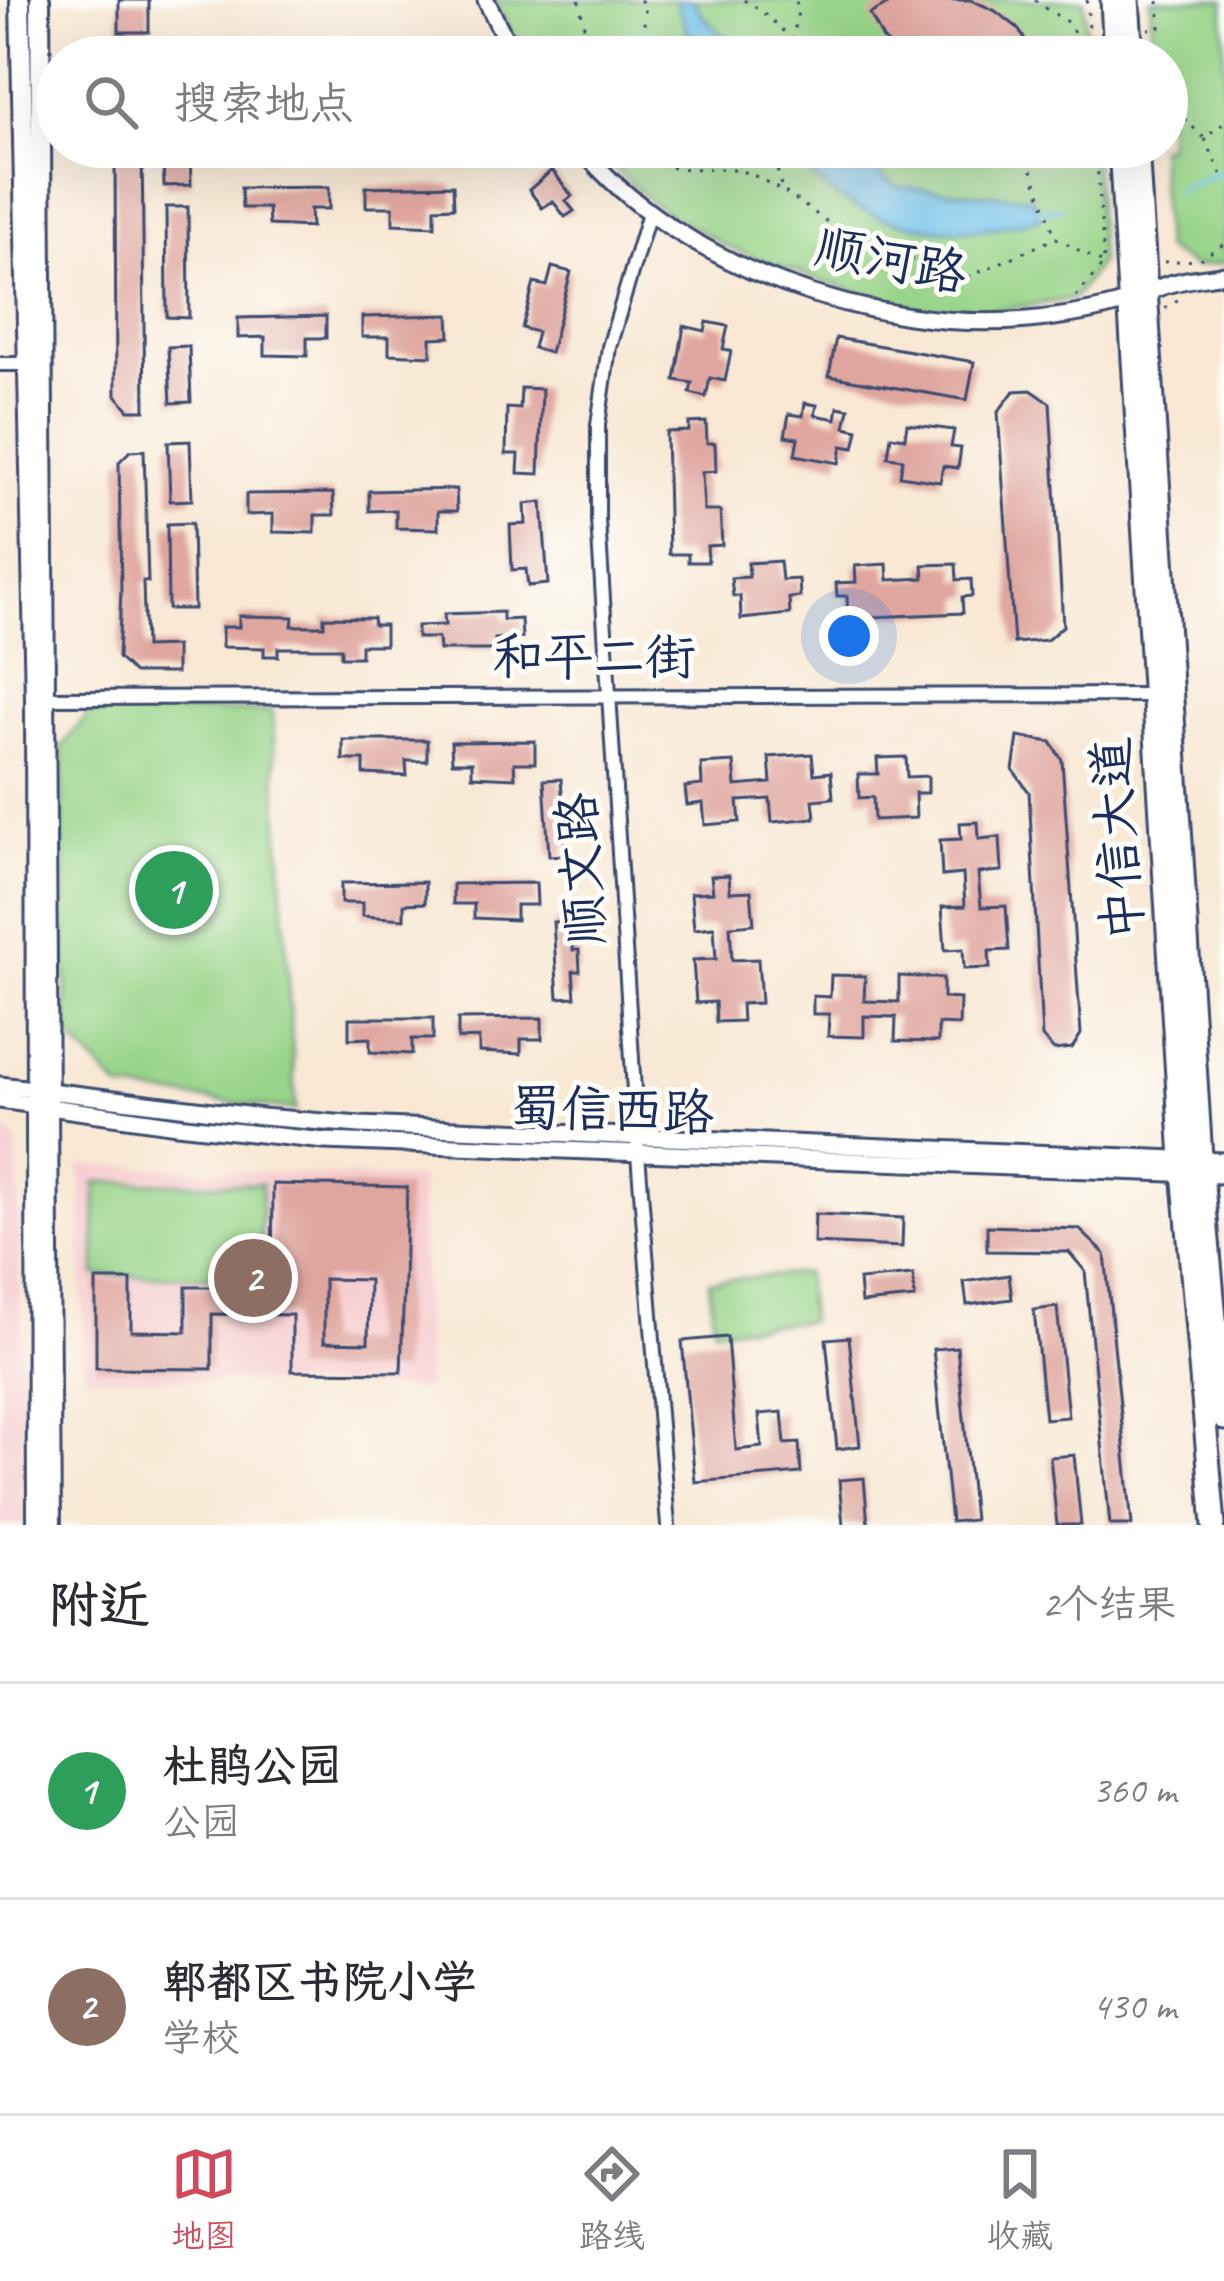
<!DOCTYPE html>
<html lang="zh">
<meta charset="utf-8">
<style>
body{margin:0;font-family:Caveat,"LXGW WenKai TC",sans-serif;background:#f7f7f7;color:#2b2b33}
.you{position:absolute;left:849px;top:636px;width:42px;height:42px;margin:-30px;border:9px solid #fff;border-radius:50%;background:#1a73e8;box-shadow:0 0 0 18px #1a73e833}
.badge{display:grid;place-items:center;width:78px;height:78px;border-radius:50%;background:#d1495b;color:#fff;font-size:39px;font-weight:700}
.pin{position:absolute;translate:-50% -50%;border:6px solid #fff;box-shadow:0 3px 12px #0006}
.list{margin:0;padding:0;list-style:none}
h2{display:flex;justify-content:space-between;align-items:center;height:156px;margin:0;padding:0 48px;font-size:51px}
h2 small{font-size:39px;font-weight:400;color:#7c7c81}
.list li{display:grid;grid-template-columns:78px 1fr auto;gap:36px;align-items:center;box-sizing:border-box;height:216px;padding:0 48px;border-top:3px solid #e1e1e2}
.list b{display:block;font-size:45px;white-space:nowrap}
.list p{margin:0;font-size:39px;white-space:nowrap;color:#7c7c81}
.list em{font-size:39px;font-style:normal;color:#7c7c81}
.icon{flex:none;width:66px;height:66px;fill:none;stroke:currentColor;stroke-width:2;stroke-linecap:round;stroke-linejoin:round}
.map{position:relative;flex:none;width:1224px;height:1525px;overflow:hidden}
.search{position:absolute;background:#fff;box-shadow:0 12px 48px #0002;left:36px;right:36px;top:36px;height:132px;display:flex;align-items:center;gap:30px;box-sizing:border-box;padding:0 42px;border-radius:66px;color:#7c7c81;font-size:45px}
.sheet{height:588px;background:#fff}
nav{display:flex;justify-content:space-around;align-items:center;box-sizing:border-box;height:168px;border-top:3px solid #e1e1e2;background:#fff;font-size:33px;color:#7c7c81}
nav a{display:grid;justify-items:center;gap:6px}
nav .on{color:#d1495b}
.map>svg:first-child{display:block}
.built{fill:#f7cfd1}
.green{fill:#98d489;stroke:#5a8274;stroke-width:3}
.water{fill:#6fc2eb;stroke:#4578a4;stroke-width:3}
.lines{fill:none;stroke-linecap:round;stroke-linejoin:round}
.stream{stroke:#6fc2eb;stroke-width:4.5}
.building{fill:#dfa69f;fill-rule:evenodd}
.minor-casing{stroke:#3c4b70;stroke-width:18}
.tertiary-casing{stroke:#3c4b70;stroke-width:21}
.secondary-casing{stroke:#3c4b70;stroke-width:24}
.primary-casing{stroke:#3c4b70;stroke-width:27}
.path{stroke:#3c4b70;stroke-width:3;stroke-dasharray:3 9;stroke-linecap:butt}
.minor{stroke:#fff;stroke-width:12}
.tertiary{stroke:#fff;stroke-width:15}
.secondary{stroke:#fff;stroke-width:18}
.primary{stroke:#fff;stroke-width:21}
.labels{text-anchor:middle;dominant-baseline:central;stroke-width:10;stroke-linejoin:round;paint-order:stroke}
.street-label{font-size:51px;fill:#1b2f5e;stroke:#fdfcf7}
</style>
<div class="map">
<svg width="1224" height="1525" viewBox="0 0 1224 1525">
<rect width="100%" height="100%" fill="#fdfcf7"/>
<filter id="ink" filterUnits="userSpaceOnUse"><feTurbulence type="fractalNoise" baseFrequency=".00833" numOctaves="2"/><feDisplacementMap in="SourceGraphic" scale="24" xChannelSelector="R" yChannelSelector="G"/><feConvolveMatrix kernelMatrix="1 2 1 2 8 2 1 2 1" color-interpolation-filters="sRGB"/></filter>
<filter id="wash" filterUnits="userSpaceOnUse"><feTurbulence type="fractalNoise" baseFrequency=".004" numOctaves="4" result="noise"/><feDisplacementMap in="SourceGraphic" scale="48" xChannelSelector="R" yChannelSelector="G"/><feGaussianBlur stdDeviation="2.7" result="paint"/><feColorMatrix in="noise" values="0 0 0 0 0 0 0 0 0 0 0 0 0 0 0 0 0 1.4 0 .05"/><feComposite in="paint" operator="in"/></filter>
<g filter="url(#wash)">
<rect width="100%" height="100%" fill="#f8e8d4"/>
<path class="built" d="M0 1126 17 1140 25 1525H0Z
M80 1165 420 1179 427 1389 84 1376Z"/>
<path class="green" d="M494 0H1084L1088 57H523Z
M1150 0H1224V263L1194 267 1164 249 1158 147H1167V57H1153Z
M591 147H1093L1100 262 1073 299 992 311 918 309 821 281 727 247 651 202Z
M272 711 296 1110 121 1090 67 1034 62 746 90 712Z
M96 1182 262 1184 260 1278 95 1275Z
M805 1273 809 1321 714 1329 709 1281Z"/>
<path class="water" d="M676 0H693C707 27 732 44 759 57H709L689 37Z
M790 147C812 147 842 142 861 154 876 164 881 181 899 187L1032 198 1039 218C957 244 837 229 790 147Z"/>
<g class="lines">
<path class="stream" d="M1175 191 1224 170
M1032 211 1062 208"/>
</g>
<g id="blocks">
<path class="building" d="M119 0H149V32H119Z
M895 0H971L994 10 1017 27 1036 57H901L883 39 870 14Z
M115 147H142L145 410H129L116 395Z
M163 147H190L191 185 164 186Z
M552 170 572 196 566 201 574 211 565 217 553 201 542 208 529 190Z
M453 185 454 207 435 208V226L393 224V207H366V187Z
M329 187V209H310L311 227 269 225 268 208H242L241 188Z
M166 207H188L189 318 167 317Z
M552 267 571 272 550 353 533 348 537 332 522 328 534 283 547 286Z
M449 315 450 337 431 338V356L389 354V337H362V317Z
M326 316V338H307V356L265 355V337L238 338V318Z
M707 322 728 326 723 349 731 351 725 381 710 378 706 397 690 393 692 383 675 380 684 326 705 331Z
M836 338 974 362 967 400 829 376Z
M189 346 191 402 171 403 168 347Z
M521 388 542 389 539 474 518 473 519 454H506L507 408 520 409Z
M1031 390 1050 403 1063 626 1047 640 1014 643 998 412 1014 391Z
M805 403 817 405 815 415 836 419 838 407 849 409 845 427 858 430 854 448 842 446 839 463 795 455 798 438 785 436 789 414 803 416Z
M706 422 707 443H715L716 471 702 472 704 511H720L722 545 707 546 708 562H688V554H669L666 432 689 431V423Z
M907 424 954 430 951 447 961 448 958 468 943 466 940 482 900 476 903 459 888 457 891 436 905 438Z
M190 441 192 500 170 501 168 442Z
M144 450 148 582 143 581 145 647 176 646V673H134L118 658 121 591 119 462 130 451Z
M456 489 457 511H438V529L396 528V510L369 511V491Z
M333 493 334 515H315V533L273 532V514L246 515V494Z
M542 502 548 584 528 586 526 569 512 570 510 525 526 524 525 504Z
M192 523 194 609H168L167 524Z
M780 561 782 580 799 579 800 597 789 598 790 614 741 619 740 596H733L731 578 749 577 748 563Z
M887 564 888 580 924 578 923 565 956 564 957 580 971 579 972 596 962 597 963 613 848 618 847 596H837L836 583 856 582 855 566Z
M503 612V620L521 619 522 638 495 639V650H439L438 638H417V626L445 625 444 614Z
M239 616 293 617 292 626H324V617L373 618 374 625H385V645H361V657H341V648H278V656H264V648L222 647V627H239Z
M1018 737 1051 742 1062 760 1081 1034 1072 1048 1054 1050 1042 1037 1029 792 1013 770Z
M343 740H427V761H406L407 776 364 774V760H343Z
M535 741V763H514L515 778 472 776V762H452L451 742Z
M812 754 814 774 831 772 833 798 813 800 815 818 772 822 770 799 738 801 740 822 705 825 703 803 687 805 685 787 702 785 701 764 734 762 736 786 771 783 769 757Z
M906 757 907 777 928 776V793H915L916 818 874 820 873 797 859 798 858 774H878L877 758Z
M561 779 563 808 570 807 571 828 564 829 565 855 549 856 544 780Z
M978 822 979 839 1000 837 1002 871 978 873 981 907 1006 906 1009 950 989 951 990 968 964 969 963 949 945 950 942 907 965 906 963 874 942 876 940 840 961 839 960 823Z
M729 875 730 892 751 891 754 924 730 926 732 960 758 959 761 1003 741 1004 742 1021 716 1022 715 1002 696 1003 693 960 716 959 714 927 694 929 691 893 713 892 711 876Z
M425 882V903L404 904V919L362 916V903H341V883Z
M536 883 537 905H516V920L474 918V904H453V884Z
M571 921 573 950H579L580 971H573L575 997 558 998 553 922Z
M831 975 865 976 864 1001 899 1002V976L943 978V998L960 999 959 1025 938 1024V1042L895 1041 896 1017 864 1016V1037L828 1036 829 1014H813V996L830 997Z
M349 1018H433V1039H412V1054L370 1052V1038L349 1039Z
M542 1018V1039H521V1054L479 1052V1038L458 1039V1019Z
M273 1184 407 1187 401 1372 292 1371V1315L212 1314V1369L96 1368V1280H131V1331L186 1332V1287H272ZM324 1279 369 1280 368 1343 324 1342Z
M815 1214 903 1218 902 1247 814 1243Z
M987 1226 1079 1229 1105 1254 1132 1525H1110L1085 1271 1069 1252 987 1251Z
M913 1275 915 1298 861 1303 859 1280Z
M1009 1275 1012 1299 967 1305 964 1282Z
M1057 1307 1068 1417 1045 1419 1034 1310Z
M727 1337 736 1450 762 1447 759 1414 782 1412 785 1444 799 1443 801 1473 695 1482 682 1341Z
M849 1337 860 1446 837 1449 826 1339Z
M957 1347 974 1520 951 1522 933 1349Z
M1074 1455 1081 1525H1057L1050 1457Z
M864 1478 868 1525H843L839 1480Z"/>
</g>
</g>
<g filter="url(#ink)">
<use href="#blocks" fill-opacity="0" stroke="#3c4b70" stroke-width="3"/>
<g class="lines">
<defs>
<path id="minor" d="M649 213 609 347 598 425V520L638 1154 668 1525
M0 364H26
M38 698 1153 695"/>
<path id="tertiary" d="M486 0 514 57
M580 147C678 267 876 334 1028 320 1060 317 1097 311 1127 302 1139 299 1150 291 1161 287 1180 279 1204 278 1224 274
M0 1085 262 1117 360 1125 1224 1161
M0 1100 177 1125 325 1141 1224 1175"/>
<path id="secondary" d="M20 0 35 699 37 1525
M40 0 51 1525"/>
<path id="primary" d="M1112 0 1115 57
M1128 0 1132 57
M1120 147 1182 1159 1214 1525
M1137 147 1202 1174 1224 1419"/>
</defs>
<use href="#minor" class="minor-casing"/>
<use href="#tertiary" class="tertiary-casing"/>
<use href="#secondary" class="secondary-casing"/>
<use href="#primary" class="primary-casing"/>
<path class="path" d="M579 0 590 57
M640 0 645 4 644 24 635 43 664 57
M744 0C771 15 788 39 813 57
M1035 0C1061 24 1073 11 1080 57
M1087 0 1091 57
M1148 29 1160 28 1158 0
M792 40 798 12 796 0
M627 57 635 43
M836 57 853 48 861 57
M1167 102 1204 138 1224 123
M1205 139 1224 179
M629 147C656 180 707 163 744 172 756 175 769 184 780 190
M772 147 782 190 856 242 968 277 1056 238 1101 262
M1024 147 1055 236
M1164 262 1198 260 1224 244
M1076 297 1104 263 1096 147
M1165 308 1182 297"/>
<use href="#minor" class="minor"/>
<use href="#tertiary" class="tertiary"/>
<use href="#secondary" class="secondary"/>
<use href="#primary" class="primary"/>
</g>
</g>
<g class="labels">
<g class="street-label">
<text transform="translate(891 260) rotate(11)">顺河路</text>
<text x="594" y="657">和平二街</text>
<text transform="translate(1117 839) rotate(-94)">中信大道</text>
<text transform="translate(581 869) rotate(-94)">顺文路</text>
<text transform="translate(612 1110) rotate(2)">蜀信西路</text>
</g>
</g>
</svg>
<div class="you"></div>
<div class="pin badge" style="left:174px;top:890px;background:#2e9e5b">1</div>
<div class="pin badge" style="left:253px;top:1278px;background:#8d6e63">2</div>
<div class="search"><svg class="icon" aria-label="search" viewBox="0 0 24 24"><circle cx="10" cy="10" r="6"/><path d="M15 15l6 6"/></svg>搜索地点</div>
</div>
<section class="sheet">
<h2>附近<small>2个结果</small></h2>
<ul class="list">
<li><span class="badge" style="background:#2e9e5b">1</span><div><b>杜鹃公园</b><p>公园</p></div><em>360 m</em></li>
<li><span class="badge" style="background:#8d6e63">2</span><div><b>郫都区书院小学</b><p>学校</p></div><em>430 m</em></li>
</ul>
</section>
<nav>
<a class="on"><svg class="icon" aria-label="map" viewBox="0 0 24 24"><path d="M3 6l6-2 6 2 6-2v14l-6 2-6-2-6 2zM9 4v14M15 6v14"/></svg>地图</a>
<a><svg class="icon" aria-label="directions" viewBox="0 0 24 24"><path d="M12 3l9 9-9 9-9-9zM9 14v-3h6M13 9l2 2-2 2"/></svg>路线</a>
<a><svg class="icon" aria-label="saved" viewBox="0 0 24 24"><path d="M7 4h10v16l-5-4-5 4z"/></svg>收藏</a>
</nav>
